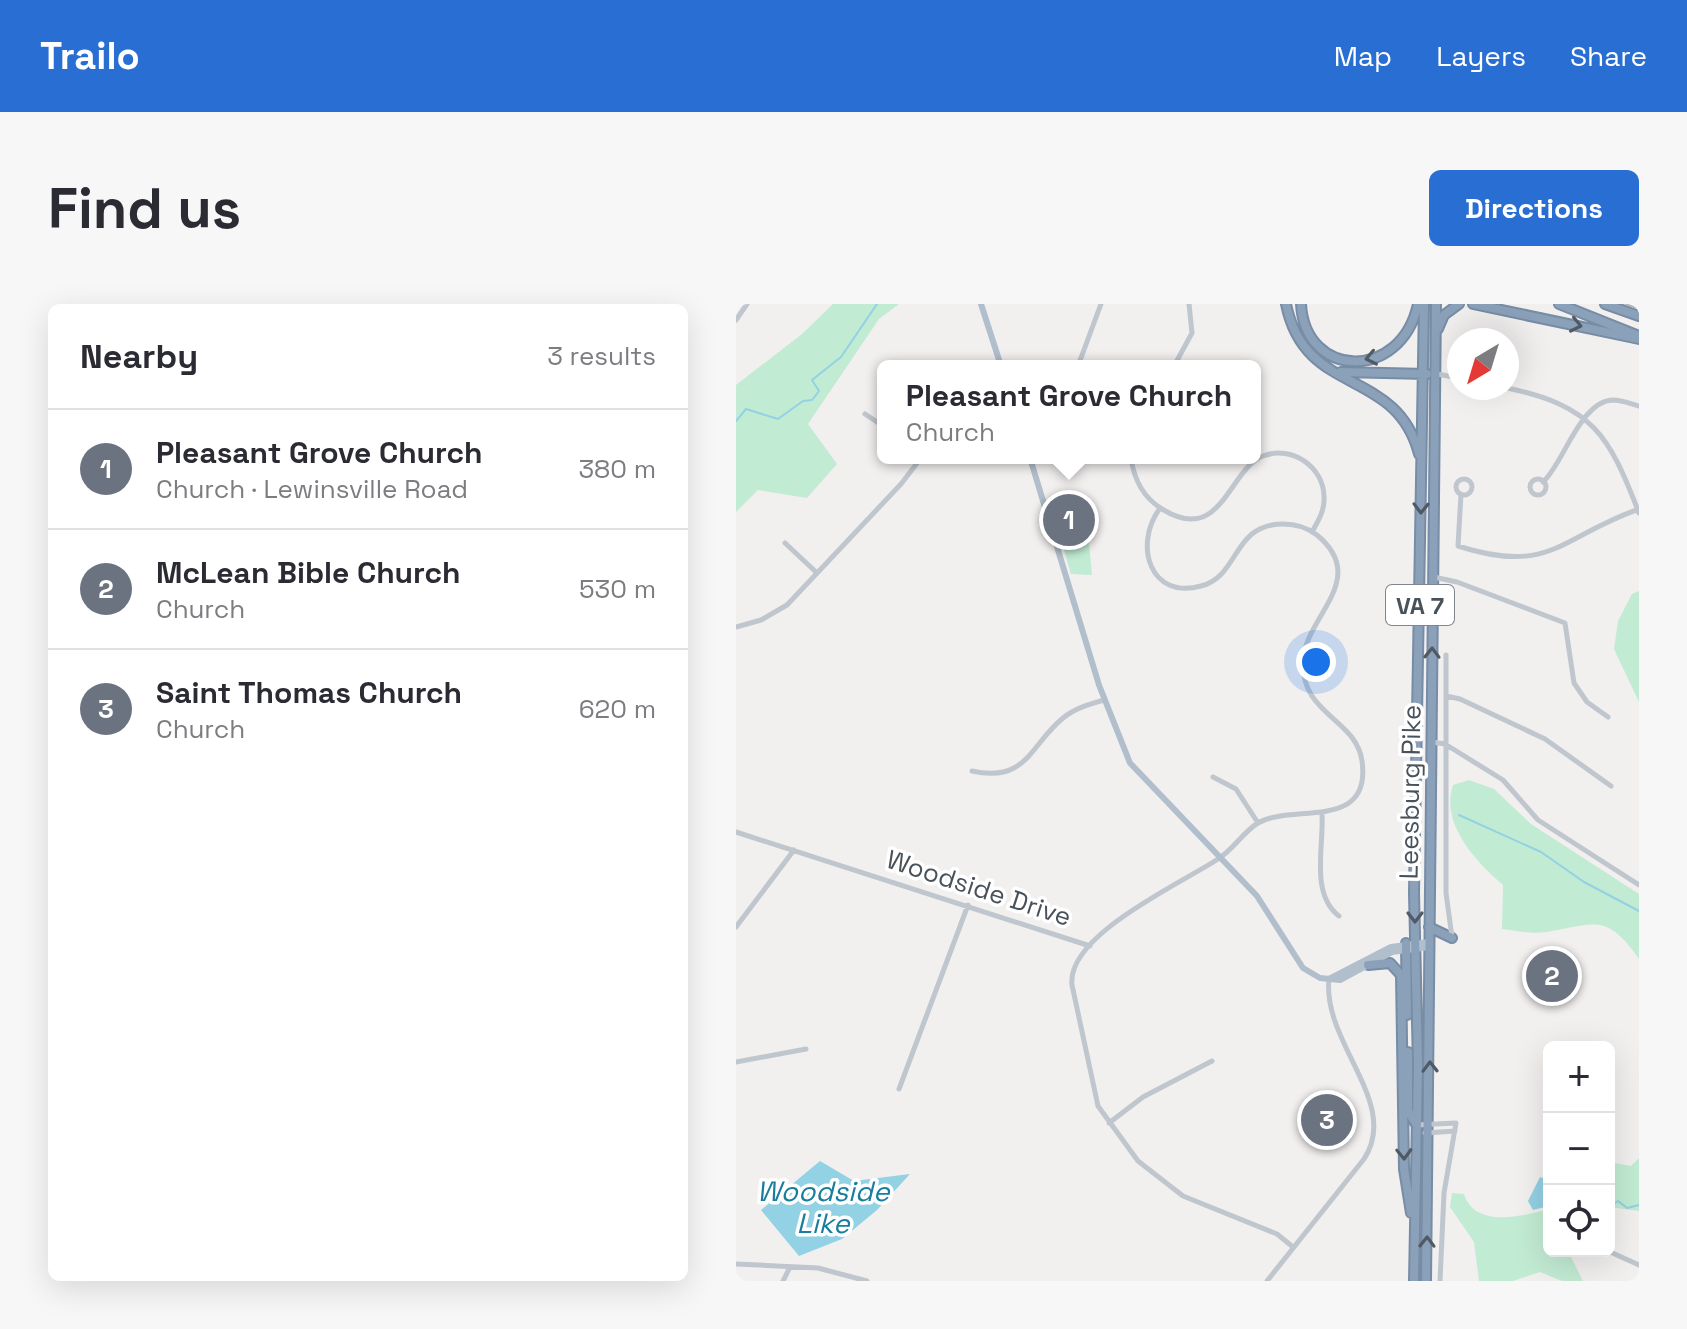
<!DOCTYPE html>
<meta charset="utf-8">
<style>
body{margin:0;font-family:"Space Grotesk",sans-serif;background:#f7f7f7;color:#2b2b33}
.controls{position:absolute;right:24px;bottom:24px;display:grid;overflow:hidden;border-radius:12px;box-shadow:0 8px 32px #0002}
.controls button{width:72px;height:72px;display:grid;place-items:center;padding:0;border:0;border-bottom:2px solid #e1e1e2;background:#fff;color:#2b2b33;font:40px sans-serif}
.compass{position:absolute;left:711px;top:24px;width:72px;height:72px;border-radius:50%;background:#fff;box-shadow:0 8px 32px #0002;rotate:218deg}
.you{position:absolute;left:580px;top:358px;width:28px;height:28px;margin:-20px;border:6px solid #fff;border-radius:50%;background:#1a73e8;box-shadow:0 0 0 12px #1a73e833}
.badge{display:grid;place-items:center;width:52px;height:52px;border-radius:50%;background:#296ed2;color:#fff;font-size:26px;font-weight:700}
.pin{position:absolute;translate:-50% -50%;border:4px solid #fff;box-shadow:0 2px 8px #0006}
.popup{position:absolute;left:141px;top:56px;width:384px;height:104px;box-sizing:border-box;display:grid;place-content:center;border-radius:12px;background:#fff;filter:drop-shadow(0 2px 6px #0005);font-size:26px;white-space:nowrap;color:#7c7c81}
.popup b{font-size:30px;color:#2b2b33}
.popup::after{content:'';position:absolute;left:50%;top:100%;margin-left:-16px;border:16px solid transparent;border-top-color:#fff}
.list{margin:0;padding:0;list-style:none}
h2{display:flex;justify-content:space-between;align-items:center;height:104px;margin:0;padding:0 32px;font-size:34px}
h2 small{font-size:26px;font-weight:400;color:#7c7c81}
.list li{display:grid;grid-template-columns:52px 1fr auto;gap:24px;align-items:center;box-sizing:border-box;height:120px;padding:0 32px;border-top:2px solid #e1e1e2}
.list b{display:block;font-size:30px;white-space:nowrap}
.list p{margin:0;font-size:26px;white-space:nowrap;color:#7c7c81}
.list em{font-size:26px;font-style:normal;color:#7c7c81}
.icon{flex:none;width:44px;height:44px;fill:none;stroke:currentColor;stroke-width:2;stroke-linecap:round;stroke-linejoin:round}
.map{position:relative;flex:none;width:903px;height:977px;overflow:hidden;border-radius:12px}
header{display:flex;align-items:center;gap:48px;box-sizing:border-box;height:112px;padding:0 40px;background:#296ed2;color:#fff}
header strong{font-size:38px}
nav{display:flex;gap:44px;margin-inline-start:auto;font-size:28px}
.intro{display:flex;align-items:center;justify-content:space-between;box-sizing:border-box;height:192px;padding:0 48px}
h1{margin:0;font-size:56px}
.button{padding:20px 36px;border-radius:12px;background:#296ed2;color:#fff;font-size:28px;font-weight:700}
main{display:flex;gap:48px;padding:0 48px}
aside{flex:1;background:#fff;border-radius:12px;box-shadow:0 8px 32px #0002}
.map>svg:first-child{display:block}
.green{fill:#c2ebd3}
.water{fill:#93d1e4}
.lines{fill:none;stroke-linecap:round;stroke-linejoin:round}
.stream{stroke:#93d1e4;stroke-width:2}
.highway-casing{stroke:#778ca5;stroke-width:12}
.minor{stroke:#bfc6cd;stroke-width:5}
.major{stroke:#b1becc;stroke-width:6}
.highway{stroke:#8ba1ba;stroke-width:8}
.rail{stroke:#b2b4b9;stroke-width:2}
.oneway{stroke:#505a64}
.labels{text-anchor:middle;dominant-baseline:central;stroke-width:7;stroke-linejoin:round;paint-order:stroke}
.shield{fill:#fff;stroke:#80868c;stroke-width:2}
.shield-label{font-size:24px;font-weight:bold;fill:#49525b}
.street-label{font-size:26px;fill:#49525b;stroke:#fff}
.water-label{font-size:28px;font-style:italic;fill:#197e9e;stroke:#fff}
</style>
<header>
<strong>Trailo</strong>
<nav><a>Map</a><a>Layers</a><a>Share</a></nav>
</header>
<div class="intro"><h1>Find us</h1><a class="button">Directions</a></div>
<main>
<aside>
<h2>Nearby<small>3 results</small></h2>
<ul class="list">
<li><span class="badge" style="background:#6b7280">1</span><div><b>Pleasant Grove Church</b><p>Church · Lewinsville Road</p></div><em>380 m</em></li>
<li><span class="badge" style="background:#6b7280">2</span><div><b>McLean Bible Church</b><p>Church</p></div><em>530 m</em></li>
<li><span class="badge" style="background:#6b7280">3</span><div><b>Saint Thomas Church</b><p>Church</p></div><em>620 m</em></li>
</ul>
</aside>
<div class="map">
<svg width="903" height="977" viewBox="0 0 903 977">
<rect width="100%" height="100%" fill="#f2efef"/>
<path class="green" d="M97 0H163L143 15 72 120 101 160 71 194 22 186 0 208V81L66 30Z
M351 218 356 271 335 270 321 222Z
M903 287V398L878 345 882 317 896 290Z
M733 476 758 485 795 520 903 590V655C870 607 857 621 810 628 795 630 781 627 766 625L767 581C740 558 704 520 717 481Z
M903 854V907L873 903V858L895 862Z
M716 889 728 890C739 925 787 912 813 905V947H832L847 977H826L804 968 777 977H743L738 938 714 903Z"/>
<path class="water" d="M84 857 118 877 174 870 141 906 106 935 63 952 25 906Z
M804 873 813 876 809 903 797 906 792 897Z"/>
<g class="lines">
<path class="stream" d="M0 117 10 105 42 115 67 97 76 96 83 87 76 76 105 53 141 0
M723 511 805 548 848 578 903 607
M873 903 882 897 891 904 903 901"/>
<defs>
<path id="highway" d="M550 0C569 94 660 62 683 150
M565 0C569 75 665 78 682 0
M737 0 903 35
M823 0 903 32
M869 0 903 12
M702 25 708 11 723 0
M605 68 691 70
M693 623 716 634
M670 639 671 711
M632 661 654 659 665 671 668 865 675 909
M672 748V807L680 820
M678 977 682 761 678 589 688 0
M690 977 700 0"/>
</defs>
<use href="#highway" class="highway-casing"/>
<path class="minor" d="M0 16 11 0
M342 62 365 0
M438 62 456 29 453 0
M701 70 723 74
M771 84C857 102 873 131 903 209
M129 110 147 122
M395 154C398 175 408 194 426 205 486 242 492 166 527 152 556 141 588 163 588 193 589 206 582 217 576 228
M794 183a8 8 0 1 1 16 0a8 8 0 1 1-16 0Z
M720 183a8 8 0 1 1 16 0a8 8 0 1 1-16 0Z
M807 178C828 159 844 97 877 96 886 96 895 100 903 102
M725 190 722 242C815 272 825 232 903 205
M424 204C397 241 414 296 465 282 504 272 496 220 547 220 559 220 572 224 581 231 634 275 570 312 567 356 564 411 620 414 626 457 636 528 555 499 522 519 507 528 497 546 482 555 446 579 330 631 336 681L362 802 402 857 447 892 541 930 557 943
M49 239 81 269
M698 273 721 278 829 319 838 379 851 398 872 413
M0 323 25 316 51 301 165 180 185 154
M710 351V589L716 633
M710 392 724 395 809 435 875 482
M696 438 709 440 767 476 802 516 903 581
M236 467C291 479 293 442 327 414 339 404 354 400 368 396
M477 473 500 485 522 519
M586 511C588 542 574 590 603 612
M0 528 354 642
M0 623 58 546
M0 758 70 745
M163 785 232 601
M373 819 407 793 476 757
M680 821 720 819 708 889 704 977
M689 829 719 827
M872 947 903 961
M0 960 82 964 131 977
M47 977 54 963
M531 977 628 855C665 799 586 739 593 675"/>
<path class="major" d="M245 0 265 62
M294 154 363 381 394 459 521 592 567 664 584 674 604 676 656 648 693 643
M593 675 655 643 693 638"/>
<use href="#highway" class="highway"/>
<path class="rail" d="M890 0 903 5"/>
</g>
<defs><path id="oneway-chevron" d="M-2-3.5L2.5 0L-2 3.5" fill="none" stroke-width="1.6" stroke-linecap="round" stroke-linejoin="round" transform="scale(2)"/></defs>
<g class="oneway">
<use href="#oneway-chevron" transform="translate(840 21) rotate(12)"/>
<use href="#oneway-chevron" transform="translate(635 54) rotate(168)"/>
<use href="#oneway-chevron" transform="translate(685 204) rotate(91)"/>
<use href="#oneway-chevron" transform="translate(696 349) rotate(-89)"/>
<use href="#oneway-chevron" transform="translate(679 613) rotate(90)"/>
<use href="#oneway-chevron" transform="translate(694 763) rotate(-91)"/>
<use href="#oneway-chevron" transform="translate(668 850) rotate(88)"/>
<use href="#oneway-chevron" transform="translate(691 938) rotate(-89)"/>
</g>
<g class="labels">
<rect class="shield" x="650" y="281" width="68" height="40" rx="6"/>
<g class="shield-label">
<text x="684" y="301">VA 7</text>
</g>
<g class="street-label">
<text transform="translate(674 488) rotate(-89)">Leesburg Pike</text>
<text transform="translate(243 584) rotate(18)">Woodside Drive</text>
</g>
<g class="water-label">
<text x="87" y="887">Woodside<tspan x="87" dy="32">Like</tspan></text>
</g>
</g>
</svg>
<div class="controls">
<button>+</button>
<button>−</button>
<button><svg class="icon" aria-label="locate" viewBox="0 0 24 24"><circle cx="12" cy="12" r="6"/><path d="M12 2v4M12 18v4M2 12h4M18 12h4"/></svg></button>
</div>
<svg class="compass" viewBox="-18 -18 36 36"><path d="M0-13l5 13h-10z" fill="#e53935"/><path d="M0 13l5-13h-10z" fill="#7c7c81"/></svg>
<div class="you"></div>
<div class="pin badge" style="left:333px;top:216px;background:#6b7280">1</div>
<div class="popup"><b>Pleasant Grove Church</b>Church</div>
<div class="pin badge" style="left:816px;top:672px;background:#6b7280">2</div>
<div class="pin badge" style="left:591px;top:816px;background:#6b7280">3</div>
</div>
</main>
